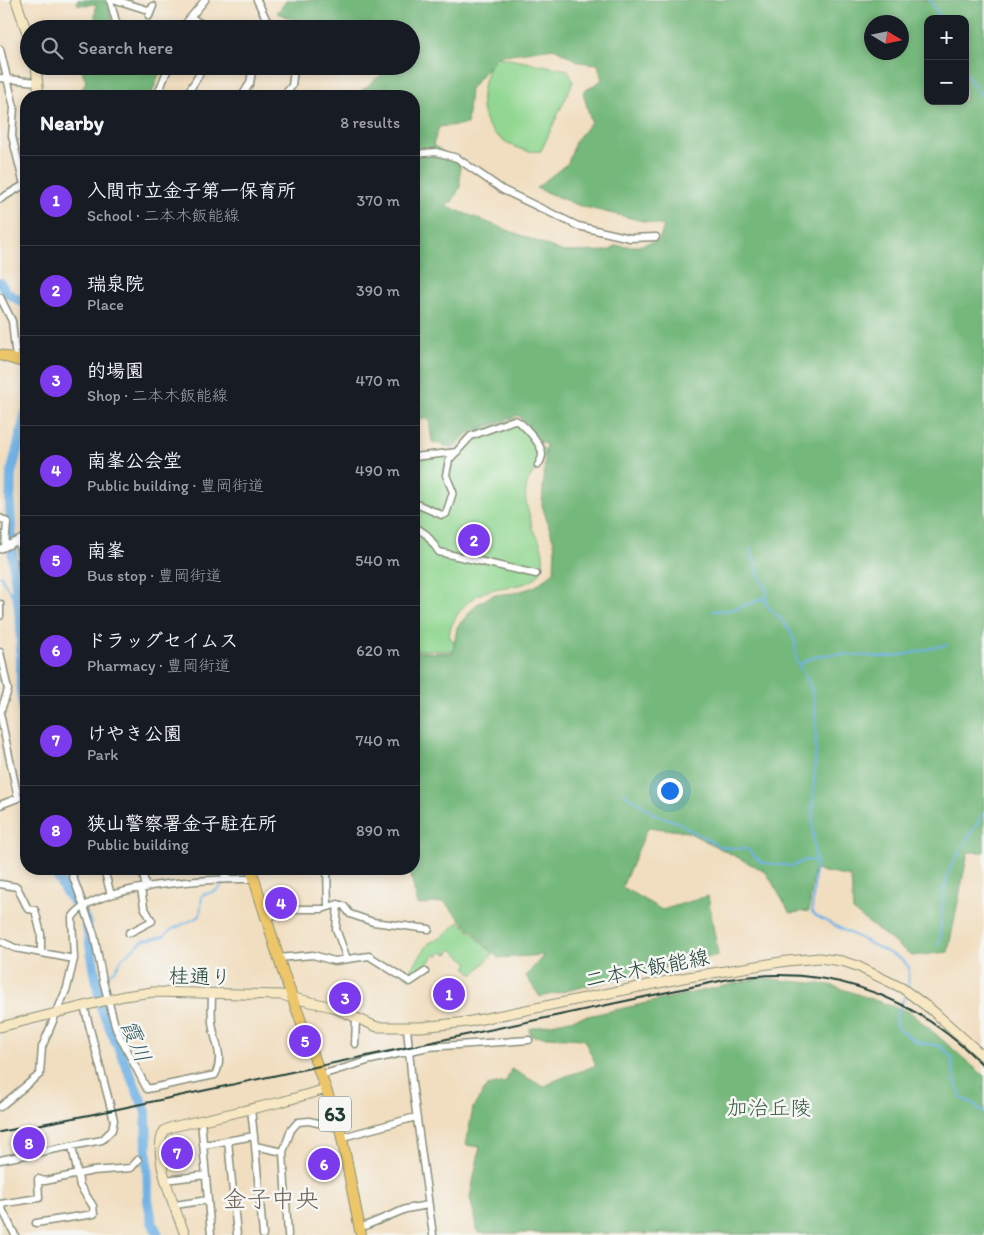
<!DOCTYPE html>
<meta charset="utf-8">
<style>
body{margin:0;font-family:Itim,"Klee One",sans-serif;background:#20242c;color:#f1f3f6}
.controls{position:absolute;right:15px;top:15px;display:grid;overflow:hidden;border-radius:10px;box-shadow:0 2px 8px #0003}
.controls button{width:45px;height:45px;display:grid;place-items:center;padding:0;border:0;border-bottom:1px solid #363941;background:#171b24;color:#f1f3f6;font:25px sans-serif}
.compass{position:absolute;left:864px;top:15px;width:45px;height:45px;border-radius:50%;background:#171b24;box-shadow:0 2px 8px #0003;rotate:100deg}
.you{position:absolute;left:669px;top:790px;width:18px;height:18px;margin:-12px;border:4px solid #fff;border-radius:50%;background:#1a73e8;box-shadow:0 0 0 8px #1a73e833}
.badge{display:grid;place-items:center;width:32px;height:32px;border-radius:50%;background:#7c3aed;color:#fff;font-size:16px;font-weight:700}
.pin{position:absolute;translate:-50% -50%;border:2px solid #fff;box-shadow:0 1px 5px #0006}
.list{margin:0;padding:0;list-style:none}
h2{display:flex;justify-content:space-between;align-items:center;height:65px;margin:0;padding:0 20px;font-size:21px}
h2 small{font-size:16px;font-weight:400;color:#9ea1a6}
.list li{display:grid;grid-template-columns:32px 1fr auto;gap:15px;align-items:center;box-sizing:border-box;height:90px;padding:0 20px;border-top:1px solid #363941}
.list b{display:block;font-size:19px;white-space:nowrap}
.list p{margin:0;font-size:16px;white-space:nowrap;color:#9ea1a6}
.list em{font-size:16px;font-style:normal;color:#9ea1a6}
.icon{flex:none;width:28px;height:28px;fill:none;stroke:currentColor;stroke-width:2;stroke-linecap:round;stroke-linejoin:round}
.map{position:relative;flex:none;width:984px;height:1235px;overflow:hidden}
.search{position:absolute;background:#171b24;box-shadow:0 2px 8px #0003;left:20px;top:20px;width:400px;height:55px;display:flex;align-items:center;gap:12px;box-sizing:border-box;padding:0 18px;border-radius:28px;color:#9ea1a6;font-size:19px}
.panel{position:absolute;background:#171b24;box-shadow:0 2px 8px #0003;left:20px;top:90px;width:400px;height:785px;border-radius:20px}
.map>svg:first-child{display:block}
.green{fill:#91d791;stroke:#588a62}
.forest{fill:#74b87b;stroke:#4a7a58;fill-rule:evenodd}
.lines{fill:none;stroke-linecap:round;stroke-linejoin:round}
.stream{stroke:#70b2e5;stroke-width:2}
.river{stroke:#70b2e5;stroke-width:10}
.street-casing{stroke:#888e7a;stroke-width:9}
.secondary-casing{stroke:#888e7a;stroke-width:11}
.primary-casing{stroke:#888e7a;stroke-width:12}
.street{stroke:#fff;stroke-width:6}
.secondary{stroke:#f7e8c3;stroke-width:9}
.primary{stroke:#ecc669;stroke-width:10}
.rail{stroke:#1f3d34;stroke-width:2}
.labels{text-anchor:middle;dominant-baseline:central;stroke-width:5;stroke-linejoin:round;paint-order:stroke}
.shield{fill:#f6f6f2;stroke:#60746d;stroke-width:1}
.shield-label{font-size:20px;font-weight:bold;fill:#1f3d34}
.street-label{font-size:21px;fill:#1f3d34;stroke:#f6f6f2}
.park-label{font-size:21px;fill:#365c47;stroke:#f6f6f2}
.water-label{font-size:22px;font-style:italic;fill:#335a60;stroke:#f6f6f2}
.quarter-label{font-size:24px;fill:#6d6258;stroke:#f6f6f2}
</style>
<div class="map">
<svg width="984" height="1235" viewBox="0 0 984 1235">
<rect width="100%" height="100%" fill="#f6f6f2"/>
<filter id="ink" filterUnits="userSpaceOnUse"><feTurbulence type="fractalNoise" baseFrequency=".02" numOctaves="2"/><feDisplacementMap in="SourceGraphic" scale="10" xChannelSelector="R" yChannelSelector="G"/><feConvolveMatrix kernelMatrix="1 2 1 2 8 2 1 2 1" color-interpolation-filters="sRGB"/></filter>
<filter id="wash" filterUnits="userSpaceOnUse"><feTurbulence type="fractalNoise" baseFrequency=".0096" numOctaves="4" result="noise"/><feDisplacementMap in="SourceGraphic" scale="20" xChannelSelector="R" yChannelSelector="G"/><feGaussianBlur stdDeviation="1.12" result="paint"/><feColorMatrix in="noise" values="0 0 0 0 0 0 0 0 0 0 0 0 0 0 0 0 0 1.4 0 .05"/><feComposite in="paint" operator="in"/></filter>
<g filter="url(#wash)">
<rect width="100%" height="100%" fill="#f1dec0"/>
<path class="green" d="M493 56 568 70 573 82 541 151C530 153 518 149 508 143 472 124 479 89 493 56Z
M515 418 545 450C544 464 532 470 528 482 521 504 531 510 532 529 544 543 551 572 529 582 517 587 504 586 491 590 470 595 453 614 449 635L455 645 453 651 414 650V462L423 457 453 454 470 435Z
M460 921 493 954 473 975 466 968 469 963 452 949 448 954 442 952 438 956 435 954 419 974 409 979 403 973 411 969 429 943 441 938Z
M189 1140 191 1161 165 1162 163 1145 166 1142Z"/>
<path class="forest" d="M77 0H106L115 29H94L96 4 78 5Z
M287 0H984V852H968L948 952 912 956 853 911 851 877 814 870 809 911 790 913 766 872 688 832 648 827 622 887 662 910 708 896 718 955 540 997 526 976 544 955 498 958 444 902 418 905 409 869H414V652L453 653 457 627 476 605 493 595 514 593 534 587 554 572 555 546 542 505 546 444 540 442 518 415 466 434 454 448 432 442 429 419H414V96H355L392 66H411V29H316L277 13ZM928 19H965V101H928ZM872 22H902V52H872ZM554 48 579 62 598 64 602 80 583 92 591 122 575 142 568 163 536 188 580 206 664 226 659 240 638 246H614L613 249 606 251 564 252 448 207 447 203 452 202 460 187V163L433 145 439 127 467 124 470 89 497 56Z
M80 66H159L161 68 151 96H65V91L79 93 86 82Z
M760 978 830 985 910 1012 984 1076V1235L478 1233 470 1197 480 1147 466 1145 473 1108 487 1086 506 1082 511 1069 544 1087C562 1075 577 1074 596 1065L584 1039 531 1036 529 1029Z"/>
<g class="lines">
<path class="stream" d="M930 0 942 19
M965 73 984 99
M750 548 761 580 767 590 765 603C776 615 791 626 795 643 796 648 795 653 796 658 799 670 810 679 812 692 823 748 806 805 816 861
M0 575 16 601
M713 611 731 610 765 598
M799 665C823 647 858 657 886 657 903 657 929 648 947 645
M623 792 656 815 677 822 721 847 747 849 761 862 773 864 792 866 806 860 816 861 812 912 816 916 901 959 909 967 908 990
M228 877V875H246
M939 946 944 888 951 866 984 812
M105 977 116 969 123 957 144 940 162 937 171 930 200 916 202 895 216 891 227 882
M906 994 896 1016V1026C902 1032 908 1038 916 1041 935 1050 933 1036 952 1058 952 1071 957 1086 962 1099L973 1103 984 1113"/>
<path class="river" d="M0 283 7 293 26 304
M26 413 11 474 10 506 13 561 21 625V690L26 727
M56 869C58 889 78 903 86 921L101 1007 146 1112 148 1200 152 1222 158 1235"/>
</g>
</g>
<g filter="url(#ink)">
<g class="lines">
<defs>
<path id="street" d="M110 0 118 29
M116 0 151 11
M257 0 271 29
M149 16 153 6
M192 18 210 29
M181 29 205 0
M0 49 14 107 12 136 24 185 0 199
M302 66 312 70
M0 78 36 82
M157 96 169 66
M186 96 199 75 201 66
M242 96 250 83 253 66
M283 96 292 86 294 69 292 66
M414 154 436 152 457 158 503 190 578 226 630 238 656 237
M0 297 12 321 16 359
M414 457 457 452
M414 503 442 515 446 514 453 492 446 475 449 460 471 436 514 420C523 422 542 445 542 454 542 458 540 462 538 465
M0 518 7 522 5 547
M414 526 427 535 439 552 536 574
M19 540 26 606
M0 549 26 537
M0 604V616
M0 652 8 690 0 713 18 798 0 805
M70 869 94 934 103 981 116 1029 147 1089 215 1075C225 1055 214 1042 212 1022 211 1013 212 1003 212 994
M104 869 111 895
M142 869 146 888
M220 869 227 878
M327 869 328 907
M0 884 17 887 28 909 35 910 41 934V952
M338 904 336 929 347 959
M265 917 300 909H322L338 904 344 906 350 914 373 922 429 929
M129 933 152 921 144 907 141 889
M0 941 15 948 74 959
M278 958 313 955 334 961 369 956 410 982 425 972
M407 1028 412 1083 433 1235
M355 1044 356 1019
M321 1075 371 1060 428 1047 529 1040
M0 1107 40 1074 42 1047 67 988 74 959 72 918C92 884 215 878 253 879
M251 1109 255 1146 283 1152 288 1235
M201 1120 211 1235
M343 1137 416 1117
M228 1140 237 1235
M204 1145 254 1136
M255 1146 263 1235
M283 1152 291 1130 298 1122 309 1121 340 1128
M0 1160 102 1140 112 1130 114 1120 84 1006
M165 1180 206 1175
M0 1204 39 1198 38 1179 45 1181 93 1171 131 1168 138 1160
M0 1205 15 1235
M175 1205 208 1200
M36 1223 94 1214 93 1206 80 1186 72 1146
M360 1228 406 1209 428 1205"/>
<path id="secondary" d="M16 0 29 39
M36 66 39 96
M0 1027 124 996 153 992 281 995 332 1007 377 1027H421L467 1022 688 977 787 961 819 958 842 961 857 966 902 988 933 1011 984 1057
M185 1235C177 1212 149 1152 165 1130L172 1127 281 1102 326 1089"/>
<path id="primary" d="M0 355 26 363
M251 869 283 972 340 1128 361 1235"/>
</defs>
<use href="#street" class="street-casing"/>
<use href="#secondary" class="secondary-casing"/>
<use href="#primary" class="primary-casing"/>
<use href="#street" class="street"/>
<use href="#secondary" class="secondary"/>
<use href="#primary" class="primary"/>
<path class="rail" d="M0 1132 94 1114 729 979C830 963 913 995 984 1066"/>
</g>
</g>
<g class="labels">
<rect class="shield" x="319" y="1096.5" width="32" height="35" rx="4"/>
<g class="shield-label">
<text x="335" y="1114">63</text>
</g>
<g class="street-label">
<text transform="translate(647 968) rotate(-11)">二本木飯能線</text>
<text transform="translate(200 976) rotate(2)">桂通り</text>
</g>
<g class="park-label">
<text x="769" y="1107">加治丘陵</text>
</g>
<g class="water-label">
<text transform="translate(136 1041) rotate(67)">霞川</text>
</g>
<g class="quarter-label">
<text x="271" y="1198">金子中央</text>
</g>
</g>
</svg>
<div class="controls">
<button>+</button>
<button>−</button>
</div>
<svg class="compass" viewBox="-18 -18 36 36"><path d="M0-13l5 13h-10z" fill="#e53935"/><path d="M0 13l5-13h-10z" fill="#9ea1a6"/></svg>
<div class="you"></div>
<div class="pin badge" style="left:449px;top:994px">1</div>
<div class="pin badge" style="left:474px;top:540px">2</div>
<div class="pin badge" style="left:345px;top:998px">3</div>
<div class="pin badge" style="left:281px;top:903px">4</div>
<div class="pin badge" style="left:305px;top:1041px">5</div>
<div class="pin badge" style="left:324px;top:1164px">6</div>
<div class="pin badge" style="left:177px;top:1153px">7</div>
<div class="pin badge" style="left:29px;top:1143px">8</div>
<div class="search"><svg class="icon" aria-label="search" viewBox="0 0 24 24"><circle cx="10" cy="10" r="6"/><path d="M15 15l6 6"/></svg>Search here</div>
<section class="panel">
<h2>Nearby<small>8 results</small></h2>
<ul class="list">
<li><span class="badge">1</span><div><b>入間市立金子第一保育所</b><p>School · 二本木飯能線</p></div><em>370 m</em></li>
<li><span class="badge">2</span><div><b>瑞泉院</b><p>Place</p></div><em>390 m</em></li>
<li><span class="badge">3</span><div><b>的場園</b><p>Shop · 二本木飯能線</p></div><em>470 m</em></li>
<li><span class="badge">4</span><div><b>南峯公会堂</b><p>Public building · 豊岡街道</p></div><em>490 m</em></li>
<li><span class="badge">5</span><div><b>南峯</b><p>Bus stop · 豊岡街道</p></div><em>540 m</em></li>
<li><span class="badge">6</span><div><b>ドラッグセイムス</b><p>Pharmacy · 豊岡街道</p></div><em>620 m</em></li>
<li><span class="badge">7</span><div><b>けやき公園</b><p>Park</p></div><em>740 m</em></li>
<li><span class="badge">8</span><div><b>狭山警察署金子駐在所</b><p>Public building</p></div><em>890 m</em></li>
</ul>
</section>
</div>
